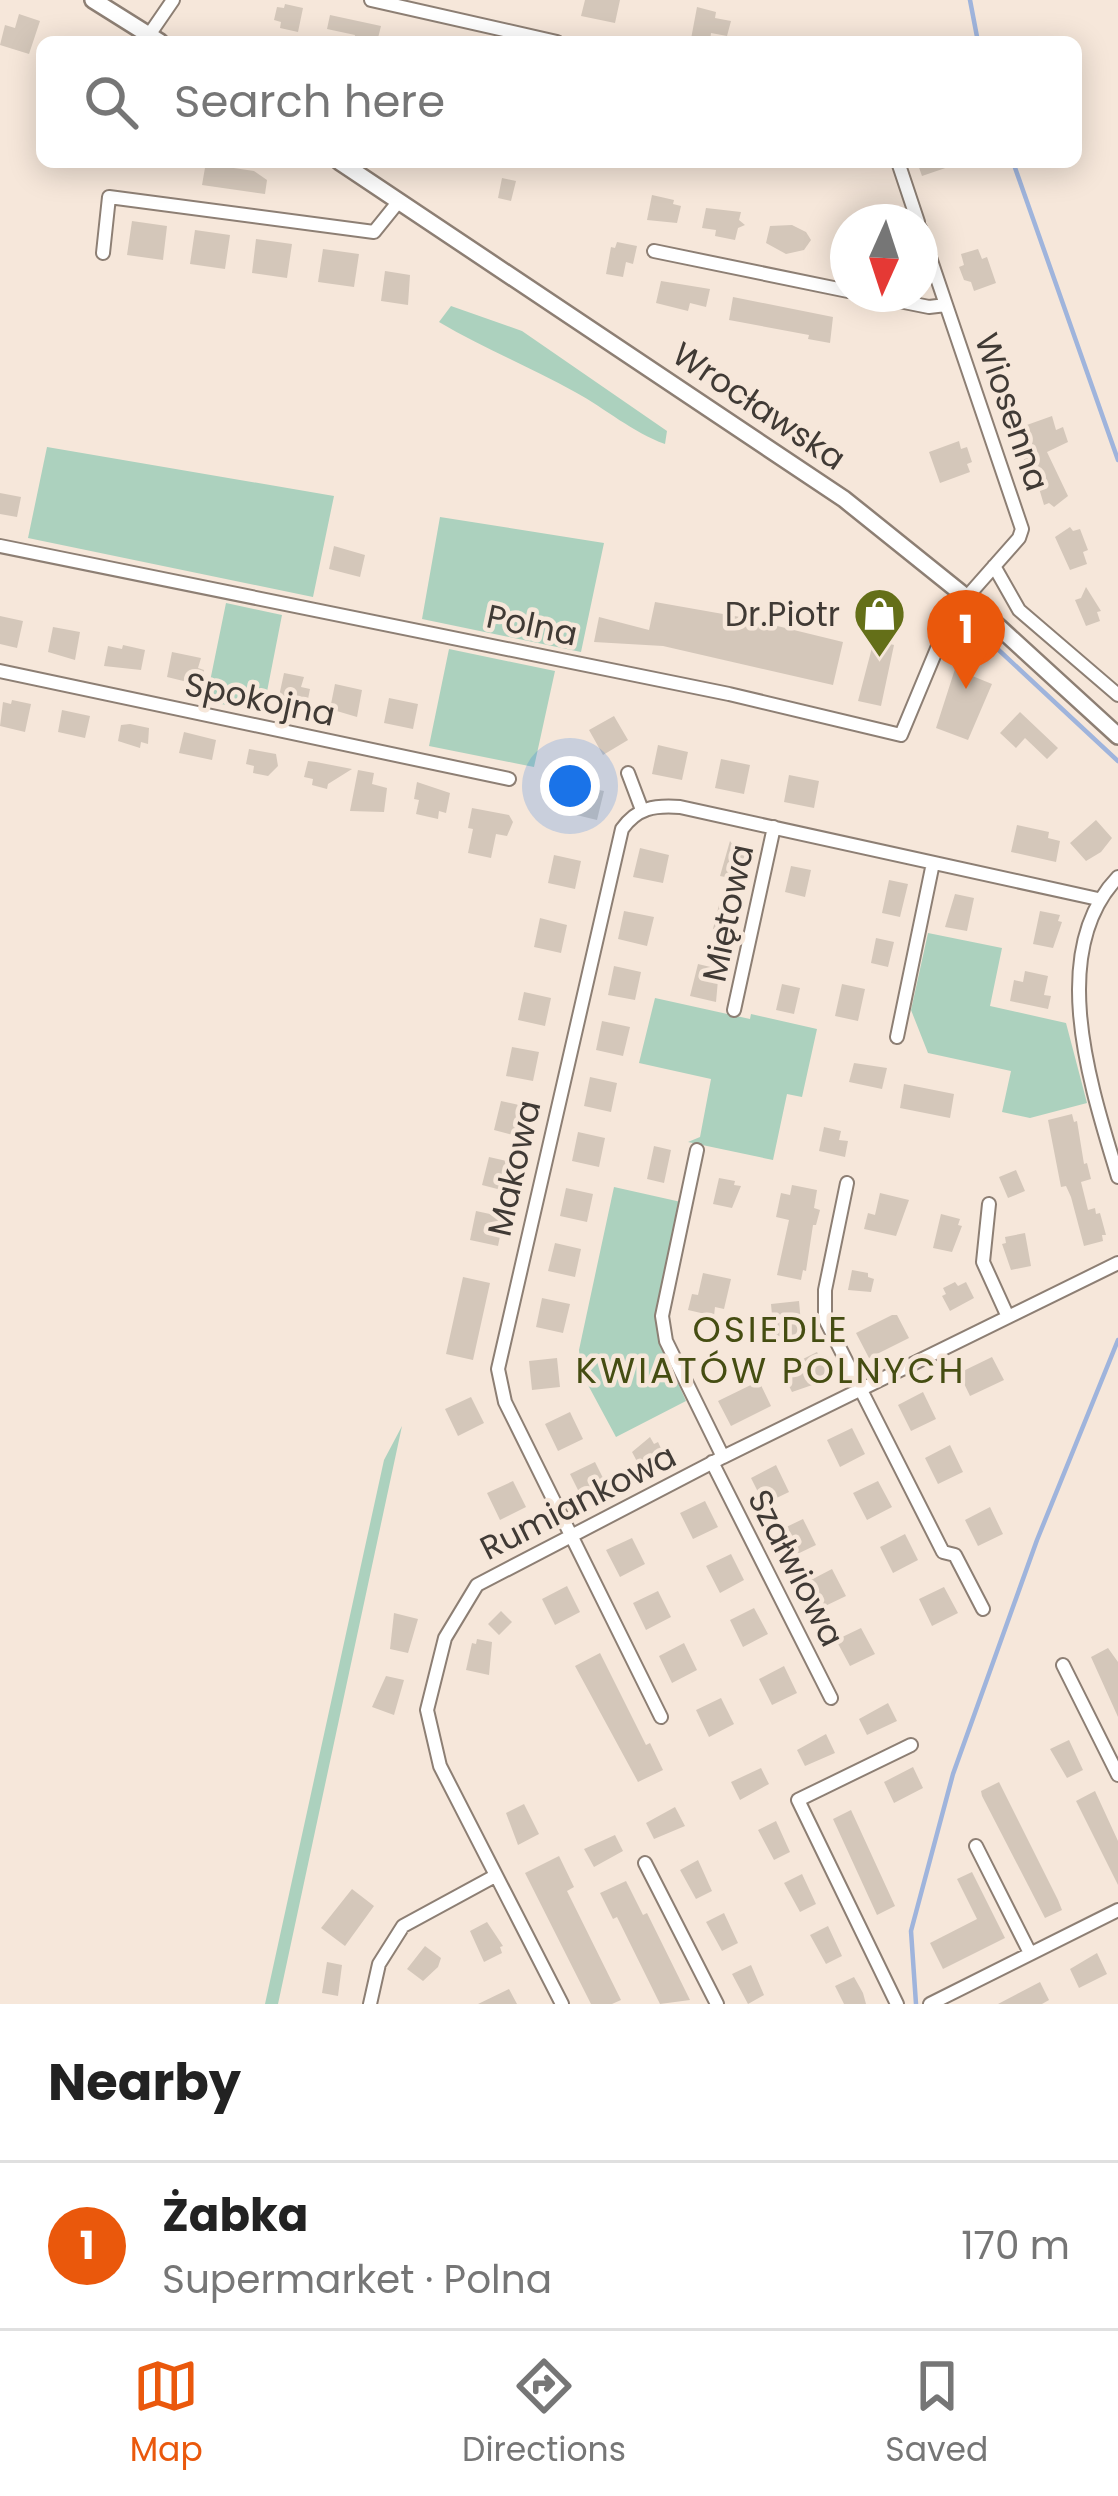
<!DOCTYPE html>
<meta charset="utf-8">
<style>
body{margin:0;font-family:Poppins,sans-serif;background:#f2f2f2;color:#222}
.compass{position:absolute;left:830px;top:204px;width:108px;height:108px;border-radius:50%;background:#fff;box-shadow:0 6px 30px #0003;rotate:183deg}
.you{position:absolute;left:570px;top:786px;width:42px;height:42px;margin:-30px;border:9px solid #fff;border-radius:50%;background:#1a73e8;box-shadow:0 0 0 18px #1a73e833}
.badge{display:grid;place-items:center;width:78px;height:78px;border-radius:50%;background:#ea580c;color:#fff;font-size:39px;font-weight:700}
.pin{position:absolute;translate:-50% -99px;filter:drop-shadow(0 3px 6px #0008)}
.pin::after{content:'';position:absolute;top:63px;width:42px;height:36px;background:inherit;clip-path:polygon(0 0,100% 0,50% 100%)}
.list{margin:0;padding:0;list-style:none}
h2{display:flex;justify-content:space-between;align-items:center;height:156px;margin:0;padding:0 48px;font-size:51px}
h2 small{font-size:39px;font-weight:400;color:#767676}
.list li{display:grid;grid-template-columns:78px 1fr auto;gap:36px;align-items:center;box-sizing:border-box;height:168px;padding:0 48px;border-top:3px solid #e0e0e0}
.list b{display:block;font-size:45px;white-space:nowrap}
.list p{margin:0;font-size:39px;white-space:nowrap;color:#767676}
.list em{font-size:39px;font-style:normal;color:#767676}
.icon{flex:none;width:66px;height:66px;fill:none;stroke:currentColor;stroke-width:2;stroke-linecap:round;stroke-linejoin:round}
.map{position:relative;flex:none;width:1118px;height:2004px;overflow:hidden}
.search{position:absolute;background:#fff;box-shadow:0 6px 30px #0003;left:36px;right:36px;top:36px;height:132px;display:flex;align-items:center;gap:30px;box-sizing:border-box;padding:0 42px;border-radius:18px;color:#767676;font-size:45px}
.sheet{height:324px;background:#fff}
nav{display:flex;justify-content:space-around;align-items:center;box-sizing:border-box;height:168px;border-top:3px solid #e0e0e0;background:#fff;font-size:33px;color:#767676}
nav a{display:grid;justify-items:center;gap:6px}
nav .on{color:#ea580c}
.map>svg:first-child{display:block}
.green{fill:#acd1be}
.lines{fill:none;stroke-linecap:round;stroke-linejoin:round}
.stream{stroke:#9fb4dc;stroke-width:4.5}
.building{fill:#d4c7ba}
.minor-casing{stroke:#8d7f74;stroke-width:16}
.tertiary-casing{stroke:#8d7f74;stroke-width:20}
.minor{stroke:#fff;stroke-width:12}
.tertiary{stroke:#fff;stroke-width:15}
.labels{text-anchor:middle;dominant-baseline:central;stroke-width:9;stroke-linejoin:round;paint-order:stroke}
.street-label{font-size:33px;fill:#403a35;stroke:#f6e7da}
.poi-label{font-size:33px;fill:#403a35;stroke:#f6e7da;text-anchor:end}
.neighbourhood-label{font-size:36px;letter-spacing:3px;fill:#454d12;stroke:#f6e7da}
</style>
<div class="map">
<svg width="1118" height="2004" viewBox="0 0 1118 2004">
<rect width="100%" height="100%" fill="#f6e7da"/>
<path class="green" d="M451 306 522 331 667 431 665 444C632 432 606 409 575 392 530 367 483 348 439 322Z
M47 447 334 496 313 597 28 538Z
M440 517 604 543 581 652 422 619Z
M226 603 282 615 263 712 206 701Z
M449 649 555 671 534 767 429 746Z
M928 933 1002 948 990 1006 1066 1023 1087 1103 1030 1118 1002 1112 1011 1071 928 1053 911 1010Z
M655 998 750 1019 751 1014 817 1029 802 1097 787 1094 773 1160 688 1142 700 1137 711 1079 639 1063Z
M614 1187 681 1202 655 1316 660 1343 686 1401 616 1437 581 1372 579 1350Z
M402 1426 278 2004H265L384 1460Z"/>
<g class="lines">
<path class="stream" d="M970 0 978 42
M1013 162 1118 460
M989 641 1118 761
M916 2004 911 1931 953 1774 1037 1540 1118 1340"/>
</g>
<path class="building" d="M585 0H620L615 23 581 16Z
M285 4 303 8 298 32 280 28 281 22 274 20 277 7 284 8Z
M697 7 716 12 715 18 731 21 727 36 711 33 710 42 691 39Z
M19 14 40 21 29 54 0 45 5 25 15 28Z
M330 15 381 26 377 42H354L355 35 327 29Z
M206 162H227V167L254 171 267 180 265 194 202 185Z
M917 162H957V164L922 176Z
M502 178 516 181 511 201 498 198Z
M652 195 674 200 673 204 681 206 677 223 647 220Z
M706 208 741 212 739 220 745 225 738 228 735 240 715 236 716 230 702 228Z
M132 221 167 226 163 260 127 255Z
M792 225 806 232 811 240 804 250 786 254 766 243 770 226Z
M195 230 230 235 225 269 190 264Z
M256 239 292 244 287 278 252 273Z
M617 242 637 246 633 264 626 262 623 277 606 274 611 247 615 248Z
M323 249 359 254 354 287 318 282Z
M978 249 982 259 987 257 996 283 974 291 971 282 964 280 959 267 964 265 961 254Z
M385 271 410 275 408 305 381 301Z
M661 281 710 289 706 307 690 303 688 311 656 303Z
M733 297 833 317 830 343 808 339 809 335 729 320Z
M1052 416 1056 430 1063 427 1068 442 1047 452 1068 496 1054 507 1049 503 1044 505 1030 458 1024 460 1019 446 1030 443 1024 426Z
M959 441 961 449 967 447 972 462 967 464 970 472 940 483 929 452Z
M0 493 21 497 17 517 0 514Z
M1070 527 1073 531 1080 529 1088 550 1083 552 1087 564 1070 570 1055 537Z
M334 546 365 555 360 577 329 569Z
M1086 587 1101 611 1097 612 1100 621 1086 626 1075 600 1081 598Z
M655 602 740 617 843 642 833 685 663 646 594 642 599 617 649 630Z
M0 616 23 621 17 648 0 644Z
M53 627 80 632 75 660 48 652Z
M874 640 894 645 881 706 858 701Z
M123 645 145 650 141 670 104 666 108 646 122 649Z
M172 652 201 658 198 668 204 670 200 685 167 677Z
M955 669 992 684 968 740 936 728Z
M284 673 304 677 301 687 310 689 307 704 278 701Z
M335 684 362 690 357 717 330 709Z
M389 698 418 704 413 729 384 723Z
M12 700 31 704 25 732 0 726 3 702 11 704Z
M62 710 90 716 85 738 58 732Z
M1020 712 1058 748 1047 759 1025 738 1016 748 1000 733Z
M614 716 628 740 603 755 589 730Z
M130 724 149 728 148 744 141 742 140 748 118 741 121 725Z
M184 732 216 740 212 760 179 753Z
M658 745 688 752 682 780 652 774Z
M249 749 276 754 278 766 268 776 253 773 254 766 246 764Z
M721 759 750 765 744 794 715 788Z
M308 761 316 762 352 769 328 784 327 789 312 785 313 779 304 777Z
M358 770 374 773 372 784 387 788 384 812 350 811Z
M789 775 819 781 814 808 784 802Z
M417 782 450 793 446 813 439 811 438 819 416 814 419 800 414 799Z
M574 785 604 791 597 820 568 813Z
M472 808 509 815 513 822 507 836 496 834 491 858 468 853 473 829 468 828Z
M1096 820 1112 838 1101 852 1086 861 1070 843Z
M1017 825 1049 832 1048 838 1060 841 1056 862 1011 852Z
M730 841 737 851 745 852 740 880 720 876Z
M640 848 669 855 663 883 633 877Z
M554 855 581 861 575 889 548 883Z
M791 866 811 870 805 897 785 892Z
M889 880 908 884 900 917 882 913Z
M955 894 974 898 967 931 945 927Z
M719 905 736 908 730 933 713 929Z
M624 911 654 917 647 946 618 939Z
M1040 911 1060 915 1058 921 1062 922 1053 948 1033 944Z
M540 918 567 925 561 953 534 947Z
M876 938 894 942 888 967 871 963Z
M698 964 719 969 716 1002 690 996Z
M614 966 641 972 635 1000 608 995Z
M1025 971 1048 976 1044 995 1051 996 1048 1009 1010 1001 1014 980 1023 982Z
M782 984 800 988 794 1014 776 1010Z
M842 984 865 989 858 1021 835 1016Z
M524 992 551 998 545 1026 518 1020Z
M602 1021 630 1027 623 1056 596 1050Z
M512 1047 539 1052 533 1081 506 1076Z
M854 1063 887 1068 882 1089 849 1082Z
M590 1077 617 1083 611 1112 584 1106Z
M904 1084 954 1094 950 1118 900 1108Z
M501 1101 528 1107 521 1137 494 1130Z
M1072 1114 1074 1122 1077 1121 1084 1164 1087 1163 1091 1179 1081 1182 1088 1210 1095 1208 1096 1214 1100 1213 1106 1235H1102L1103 1241 1084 1246 1071 1197 1066 1186 1061 1187 1048 1120Z
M824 1127 841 1131 839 1140 848 1141 845 1157 819 1151Z
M578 1132 605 1138 599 1167 572 1161Z
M654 1146 671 1150 664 1183 647 1179Z
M489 1157 516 1163 509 1192 482 1185Z
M1016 1170 1025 1191 1008 1198 999 1177Z
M719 1178 735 1181 734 1185 741 1186 732 1208 713 1204Z
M792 1185 817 1190 814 1208 820 1210 816 1225H813L806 1271 803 1270 801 1280 777 1275 789 1220 776 1217 781 1193 790 1195Z
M566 1188 593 1194 587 1222 560 1216Z
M880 1193 909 1200 896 1236 864 1229 868 1213 875 1215Z
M476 1211 504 1217 498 1246 470 1240Z
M941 1214 960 1219 958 1225 962 1226 952 1252 933 1248Z
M1025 1233 1031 1266 1011 1270 1002 1244 1006 1243 1005 1237Z
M555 1243 581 1249 575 1277 548 1271Z
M852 1270 868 1273V1277L874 1279 871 1292 848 1290Z
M703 1273 731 1279 724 1309 715 1307 714 1316 688 1310 692 1294 698 1295Z
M463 1277 490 1283 473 1360 446 1354Z
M955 1282 958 1286 966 1282 974 1298 950 1311 942 1296 946 1294 943 1288Z
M542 1298 570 1304 563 1333 536 1327Z
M799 1301 802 1334 774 1337 771 1304Z
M892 1315H897L909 1338 869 1358 856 1333Z
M817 1352 828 1374 819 1378 821 1382 792 1392 781 1370Z
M992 1357 1004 1380 970 1396 959 1373Z
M557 1358 560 1387 532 1390 529 1361Z
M759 1381 771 1406 731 1426 718 1401Z
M923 1392 936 1419 911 1431 898 1405Z
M471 1397 484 1423 458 1436 445 1409Z
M570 1412 583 1439 558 1451 545 1424Z
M852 1428 865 1454 840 1467 827 1440Z
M650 1437 654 1444 658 1442 665 1457 641 1469 632 1452Z
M950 1445 963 1472 938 1484 925 1458Z
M595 1462 608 1488 583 1500 570 1474Z
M776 1465 789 1492 764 1504 751 1478Z
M513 1481 526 1507 500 1520 487 1493Z
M878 1481 892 1507 867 1520 853 1493Z
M705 1501 718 1527 693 1539 680 1513Z
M990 1507 1003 1534 978 1546 965 1520Z
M803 1519 816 1545 791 1557 778 1531Z
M905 1534 918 1560 893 1573 880 1547Z
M632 1538 645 1564 620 1577 606 1550Z
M731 1554 744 1580 720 1593 706 1566Z
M832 1569 846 1596 821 1608 807 1582Z
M567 1586 580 1612 555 1625 542 1599Z
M944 1587 958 1613 932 1626 919 1599Z
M658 1591 671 1617 646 1630 633 1603Z
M754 1608 768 1634 743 1647 730 1620Z
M501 1611 512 1622 499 1635 488 1624Z
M394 1613 418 1619 408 1653 390 1649Z
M861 1628 875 1654 850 1666 836 1640Z
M477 1639 492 1642 489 1675 466 1670 472 1643 476 1644Z
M684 1643 697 1670 672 1683 659 1656Z
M1108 1648 1118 1662V1717L1091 1657Z
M600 1653 646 1745 650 1743 663 1770 638 1782 575 1666Z
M784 1666 797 1693 772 1705 759 1679Z
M386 1676 404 1680 394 1715 372 1707Z
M721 1698 734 1724 709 1737 696 1710Z
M888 1703 897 1721 867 1735 859 1719Z
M826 1734 835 1753 805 1766 797 1750Z
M1069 1740 1083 1770 1067 1778 1050 1749Z
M913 1767 923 1788 894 1803 884 1782Z
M761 1768 769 1784 740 1800 731 1782Z
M999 1782 1058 1900 1062 1910 1045 1918 982 1796 981 1791Z
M1095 1791 1118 1841V1885L1076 1801Z
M524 1804 539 1834 518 1845 506 1813Z
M675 1807 685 1826 654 1839 646 1823Z
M851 1810 895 1906 877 1915 833 1819Z
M776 1821 790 1852 774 1860 758 1830Z
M615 1835 623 1851 594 1867 584 1849Z
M559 1856 574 1887 567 1891 621 2000 612 2004H591L525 1873Z
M698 1860 712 1891 696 1899 680 1870Z
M972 1872 1005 1938 943 1969 930 1943 977 1919 957 1879Z
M802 1874 816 1904 800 1912 784 1883Z
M626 1881 643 1915 647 1913 690 2000 660 2004 617 1917 613 1919 600 1893Z
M352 1889 374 1906 345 1946 321 1928Z
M724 1913 738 1943 722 1951 706 1922Z
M487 1922 503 1946 500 1947 502 1953 484 1962 470 1931Z
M828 1926 842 1956 826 1964 810 1935Z
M425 1946 441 1958 438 1967 423 1981 407 1969Z
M1097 1953 1107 1974 1079 1988 1070 1969Z
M327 1962 342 1965 338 1996 322 1993Z
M751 1965 764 1995 748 2004 732 1974Z
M854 1977 863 1993 866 2004H844L835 1986Z
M1040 1982 1049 2000 1042 2004H998Z
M509 1989 517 2004H478Z"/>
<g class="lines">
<defs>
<path id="minor" d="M371 0 557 42
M149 35 173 0
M898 162 918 222
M654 251 848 291
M103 253 109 197 374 232 399 201
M864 294 929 307 946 305
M0 546 729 694 901 735 951 615 1019 538 1022 529 920 228
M994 566 1019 610 1118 695
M0 671 509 779
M628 773 642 810
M1118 877C1045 953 1092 1090 1118 1177
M734 1010 774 827
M897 1037 933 863
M697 1150 662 1316 666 1341 723 1457
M847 1183 825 1290V1319L943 1552 955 1555 983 1609
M989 1204 983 1262 1008 1317
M712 1462 831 1698
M1063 1665 1118 1775
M661 1717 505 1402 498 1369 622 829C637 808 654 805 680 807L1098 899
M976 1846 1030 1953
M645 1863 717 2004
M370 2004 379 1964 403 1926 495 1876
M562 2004 440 1766 427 1710 445 1638 477 1585 723 1457 1118 1263
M897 2004 798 1800 911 1745
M930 2004 1118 1910"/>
<path id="tertiary" d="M93 0 160 42
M340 162 844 499 966 597 1118 736"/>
</defs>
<use href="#minor" class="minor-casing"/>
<use href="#tertiary" class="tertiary-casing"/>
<use href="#minor" class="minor"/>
<use href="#tertiary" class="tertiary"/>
</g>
<defs>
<symbol id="shop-pin" viewBox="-11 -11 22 30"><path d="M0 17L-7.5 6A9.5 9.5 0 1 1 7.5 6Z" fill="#646f18" stroke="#f6e7da"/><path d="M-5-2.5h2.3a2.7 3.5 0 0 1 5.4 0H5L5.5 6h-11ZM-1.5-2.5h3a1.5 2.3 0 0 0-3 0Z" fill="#fff"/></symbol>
</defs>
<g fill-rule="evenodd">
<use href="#shop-pin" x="850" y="584" width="59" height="81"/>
</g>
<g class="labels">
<g class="street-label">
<text transform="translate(759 406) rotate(34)">Wrocławska</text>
<text transform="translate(1012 412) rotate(71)">Wiosenna</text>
<text transform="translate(532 625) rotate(12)">Polna</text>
<text transform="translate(260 699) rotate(12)">Spokojna</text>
<text transform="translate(728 913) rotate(-78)">Miętowa</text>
<text transform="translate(514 1168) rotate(-77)">Makowa</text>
<text transform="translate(578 1502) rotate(-27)">Rumiankowa</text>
<text transform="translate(796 1568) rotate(63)">Szałwiowa</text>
</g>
<g class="poi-label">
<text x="840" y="614">Dr.Piotr</text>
</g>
<g class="neighbourhood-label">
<text x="771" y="1329">OSIEDLE<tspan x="771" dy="41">KWIATÓW POLNYCH</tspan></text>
</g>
</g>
</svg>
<svg class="compass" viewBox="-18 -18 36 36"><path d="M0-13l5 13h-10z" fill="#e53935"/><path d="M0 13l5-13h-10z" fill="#767676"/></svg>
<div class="you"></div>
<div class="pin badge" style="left:966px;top:689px">1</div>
<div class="search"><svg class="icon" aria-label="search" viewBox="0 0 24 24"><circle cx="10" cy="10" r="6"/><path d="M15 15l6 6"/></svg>Search here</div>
</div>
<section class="sheet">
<h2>Nearby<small></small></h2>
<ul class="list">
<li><span class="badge">1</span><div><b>Żabka</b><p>Supermarket · Polna</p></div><em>170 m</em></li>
</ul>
</section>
<nav>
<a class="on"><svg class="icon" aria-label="map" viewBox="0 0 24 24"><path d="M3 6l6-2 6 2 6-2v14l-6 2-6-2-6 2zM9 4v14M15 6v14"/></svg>Map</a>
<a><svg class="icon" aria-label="directions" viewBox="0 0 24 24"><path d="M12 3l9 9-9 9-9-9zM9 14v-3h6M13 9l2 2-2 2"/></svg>Directions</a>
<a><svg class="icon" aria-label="saved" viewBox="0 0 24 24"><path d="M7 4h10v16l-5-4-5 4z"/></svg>Saved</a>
</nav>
